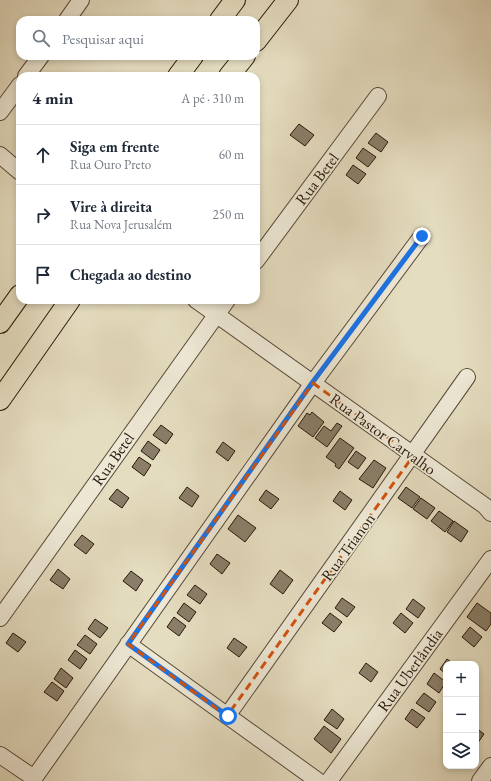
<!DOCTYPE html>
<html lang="pt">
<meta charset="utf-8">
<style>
body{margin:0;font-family:"EB Garamond",serif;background:#f6f6f7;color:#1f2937}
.controls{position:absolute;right:12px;bottom:12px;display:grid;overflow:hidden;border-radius:8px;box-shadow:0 2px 6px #0003}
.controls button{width:36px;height:36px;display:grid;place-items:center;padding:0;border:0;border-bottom:1px solid #e0e1e3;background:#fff;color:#1f2937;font:20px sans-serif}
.stop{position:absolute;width:12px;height:12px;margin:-9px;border:3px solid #1a73e8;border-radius:50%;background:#fff}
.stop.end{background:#1a73e8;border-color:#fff;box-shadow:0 1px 4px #0008}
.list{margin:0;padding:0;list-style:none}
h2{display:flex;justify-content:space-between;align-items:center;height:52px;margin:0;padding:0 16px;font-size:17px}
h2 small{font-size:13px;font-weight:400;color:#747a83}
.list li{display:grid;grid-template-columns:26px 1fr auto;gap:12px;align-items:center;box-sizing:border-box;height:60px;padding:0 16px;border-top:1px solid #e0e1e3}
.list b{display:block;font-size:15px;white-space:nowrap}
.list p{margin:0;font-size:13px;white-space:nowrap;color:#747a83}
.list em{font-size:13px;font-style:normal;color:#747a83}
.icon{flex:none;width:22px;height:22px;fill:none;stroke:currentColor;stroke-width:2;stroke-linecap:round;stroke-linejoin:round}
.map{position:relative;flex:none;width:491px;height:781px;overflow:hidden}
.search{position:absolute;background:#fff;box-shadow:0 2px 6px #0003;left:16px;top:16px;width:244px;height:44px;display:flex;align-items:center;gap:10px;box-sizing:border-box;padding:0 14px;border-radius:12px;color:#747a83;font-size:15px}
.panel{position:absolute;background:#fff;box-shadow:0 2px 6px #0003;left:16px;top:72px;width:244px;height:232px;border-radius:12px}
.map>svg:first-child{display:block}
.building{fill:#8a7e69;stroke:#28180b}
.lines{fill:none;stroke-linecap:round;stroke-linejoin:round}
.minor-casing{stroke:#574938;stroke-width:18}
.major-casing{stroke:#28180b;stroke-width:22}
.minor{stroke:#eee9d6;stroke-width:16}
.major{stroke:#e5ddc0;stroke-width:20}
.route{stroke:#1a73e8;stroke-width:5}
.marked{fill:none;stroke:#d5520c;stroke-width:3;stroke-dasharray:8 5;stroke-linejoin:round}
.labels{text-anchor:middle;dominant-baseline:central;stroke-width:3.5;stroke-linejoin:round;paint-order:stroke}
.street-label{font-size:16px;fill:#28180b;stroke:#eee9d6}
</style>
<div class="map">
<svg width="491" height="781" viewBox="0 0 491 781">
<rect width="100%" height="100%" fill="#e5ddc0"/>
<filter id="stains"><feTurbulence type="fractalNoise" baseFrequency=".005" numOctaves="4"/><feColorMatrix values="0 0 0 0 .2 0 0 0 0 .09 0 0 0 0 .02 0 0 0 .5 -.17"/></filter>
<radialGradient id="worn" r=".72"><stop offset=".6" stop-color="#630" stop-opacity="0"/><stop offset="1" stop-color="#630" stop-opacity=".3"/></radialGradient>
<path class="building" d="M299 124 314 135 305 146 290 135Z
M376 133 388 142 381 152 368 143Z
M363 148 376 157 368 167 356 158Z
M353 165 366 174 358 184 346 175Z
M312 412 324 422 313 437 298 426 307 413 310 415Z
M337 423 342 426 327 447 315 438 324 426 331 431Z
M161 425 173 434 166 444 153 435Z
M340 438 354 448 339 469 335 466 336 464 326 457Z
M148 441 160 450 153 460 141 451Z
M223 442 235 451 228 461 216 452Z
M356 451 366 458 358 469 348 462Z
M139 457 151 465 144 476 132 467Z
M374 460 386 468 373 488 359 479Z
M187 487 199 496 192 507 179 498Z
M406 487 420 497 412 508 398 498Z
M117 489 129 498 122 508 109 499Z
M266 490 279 499 271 509 259 500Z
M340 491 352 500 345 510 333 501Z
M421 498 435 508 427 519 413 509Z
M439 511 453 521 445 532 431 521Z
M238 515 256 528 245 542 228 529Z
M454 521 468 531 461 542 447 532Z
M82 535 94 544 86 554 74 545Z
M217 554 230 563 222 574 210 564Z
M58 569 70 579 63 589 50 580Z
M280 570 293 580 283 594 270 584Z
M131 571 143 580 136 591 123 581Z
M195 585 207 594 200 604 187 595Z
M342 598 355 607 347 617 335 608Z
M413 599 425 608 418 618 406 609Z
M184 603 196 612 189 622 177 613Z
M477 603 491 613V624L486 631 467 617Z
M330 613 342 622 334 632 322 623Z
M401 613 413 623 405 633 393 623Z
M174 617 186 626 179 636 167 627Z
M95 619 108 628 100 638 88 629Z
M470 627 482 637 474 647 462 637Z
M13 633 26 642 18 652 6 643Z
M85 635 97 644 90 654 77 645Z
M234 638 247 647 239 657 227 648Z
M75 650 87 659 80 669 68 660Z
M447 659 454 664H446V674L440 669Z
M366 663 378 672 371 682 359 673Z
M61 668 73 678 66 688 54 679Z
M434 673 446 682 439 693 427 684Z
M52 682 64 691 57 701 44 692Z
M424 693 436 702 429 712 416 703Z
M332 709 344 719 337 729 324 720Z
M412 709 425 718 417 728 405 719Z
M324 726 341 739 331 753 314 739Z
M476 728 484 734 477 744H476Z"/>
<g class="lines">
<defs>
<path id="minor" d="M67 20 81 0
M26 76 41 56
M0 112 20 85
M0 155 20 172
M256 261 378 96
M196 300 485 506 491 513
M0 618 227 300
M128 644 318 781
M227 716 467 377
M0 755 34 778
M32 781 313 383 422 236
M329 781 491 559
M480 781 491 766"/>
<path id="major" d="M220 20 235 0
M256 41 288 0
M178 76 193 56
M229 76 245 56
M0 323 20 295
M0 400 70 300"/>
</defs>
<use href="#minor" class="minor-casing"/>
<use href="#major" class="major-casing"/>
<use href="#minor" class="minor"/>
<use href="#major" class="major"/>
</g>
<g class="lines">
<path class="route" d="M228 716 128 644 312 383 422 236"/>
</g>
<path class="marked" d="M313 383 413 456 227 716 128 644Z"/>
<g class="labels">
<g class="street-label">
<text transform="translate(317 179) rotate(-53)">Rua Betel</text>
<text transform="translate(383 434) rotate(36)">Rua Pastor Carvalho</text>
<text transform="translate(113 459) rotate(-55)">Rua Betel</text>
<text transform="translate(348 547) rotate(-54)">Rua Trianon</text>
<text transform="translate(410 670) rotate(-54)">Rua Uberlândia</text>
</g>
</g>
<rect width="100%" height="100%" filter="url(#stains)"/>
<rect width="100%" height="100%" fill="url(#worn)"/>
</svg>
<div class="controls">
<button>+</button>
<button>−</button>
<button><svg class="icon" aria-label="layers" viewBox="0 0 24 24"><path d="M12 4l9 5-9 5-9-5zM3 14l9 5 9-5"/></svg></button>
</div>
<div class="stop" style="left:228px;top:716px"></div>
<div class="stop end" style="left:422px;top:236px"></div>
<div class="search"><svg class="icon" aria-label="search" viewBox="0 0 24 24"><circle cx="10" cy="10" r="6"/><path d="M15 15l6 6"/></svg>Pesquisar aqui</div>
<section class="panel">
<h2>4 min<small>A pé · 310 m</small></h2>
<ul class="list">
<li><svg class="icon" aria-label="ahead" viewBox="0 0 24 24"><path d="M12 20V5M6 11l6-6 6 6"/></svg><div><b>Siga em frente</b><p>Rua Ouro Preto</p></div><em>60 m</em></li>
<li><svg class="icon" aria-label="right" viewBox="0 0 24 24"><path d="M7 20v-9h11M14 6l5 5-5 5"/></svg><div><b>Vire à direita</b><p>Rua Nova Jerusalém</p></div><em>250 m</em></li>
<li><svg class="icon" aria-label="arrive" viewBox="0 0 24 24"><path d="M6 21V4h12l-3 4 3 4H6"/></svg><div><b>Chegada ao destino</b></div></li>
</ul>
</section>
</div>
